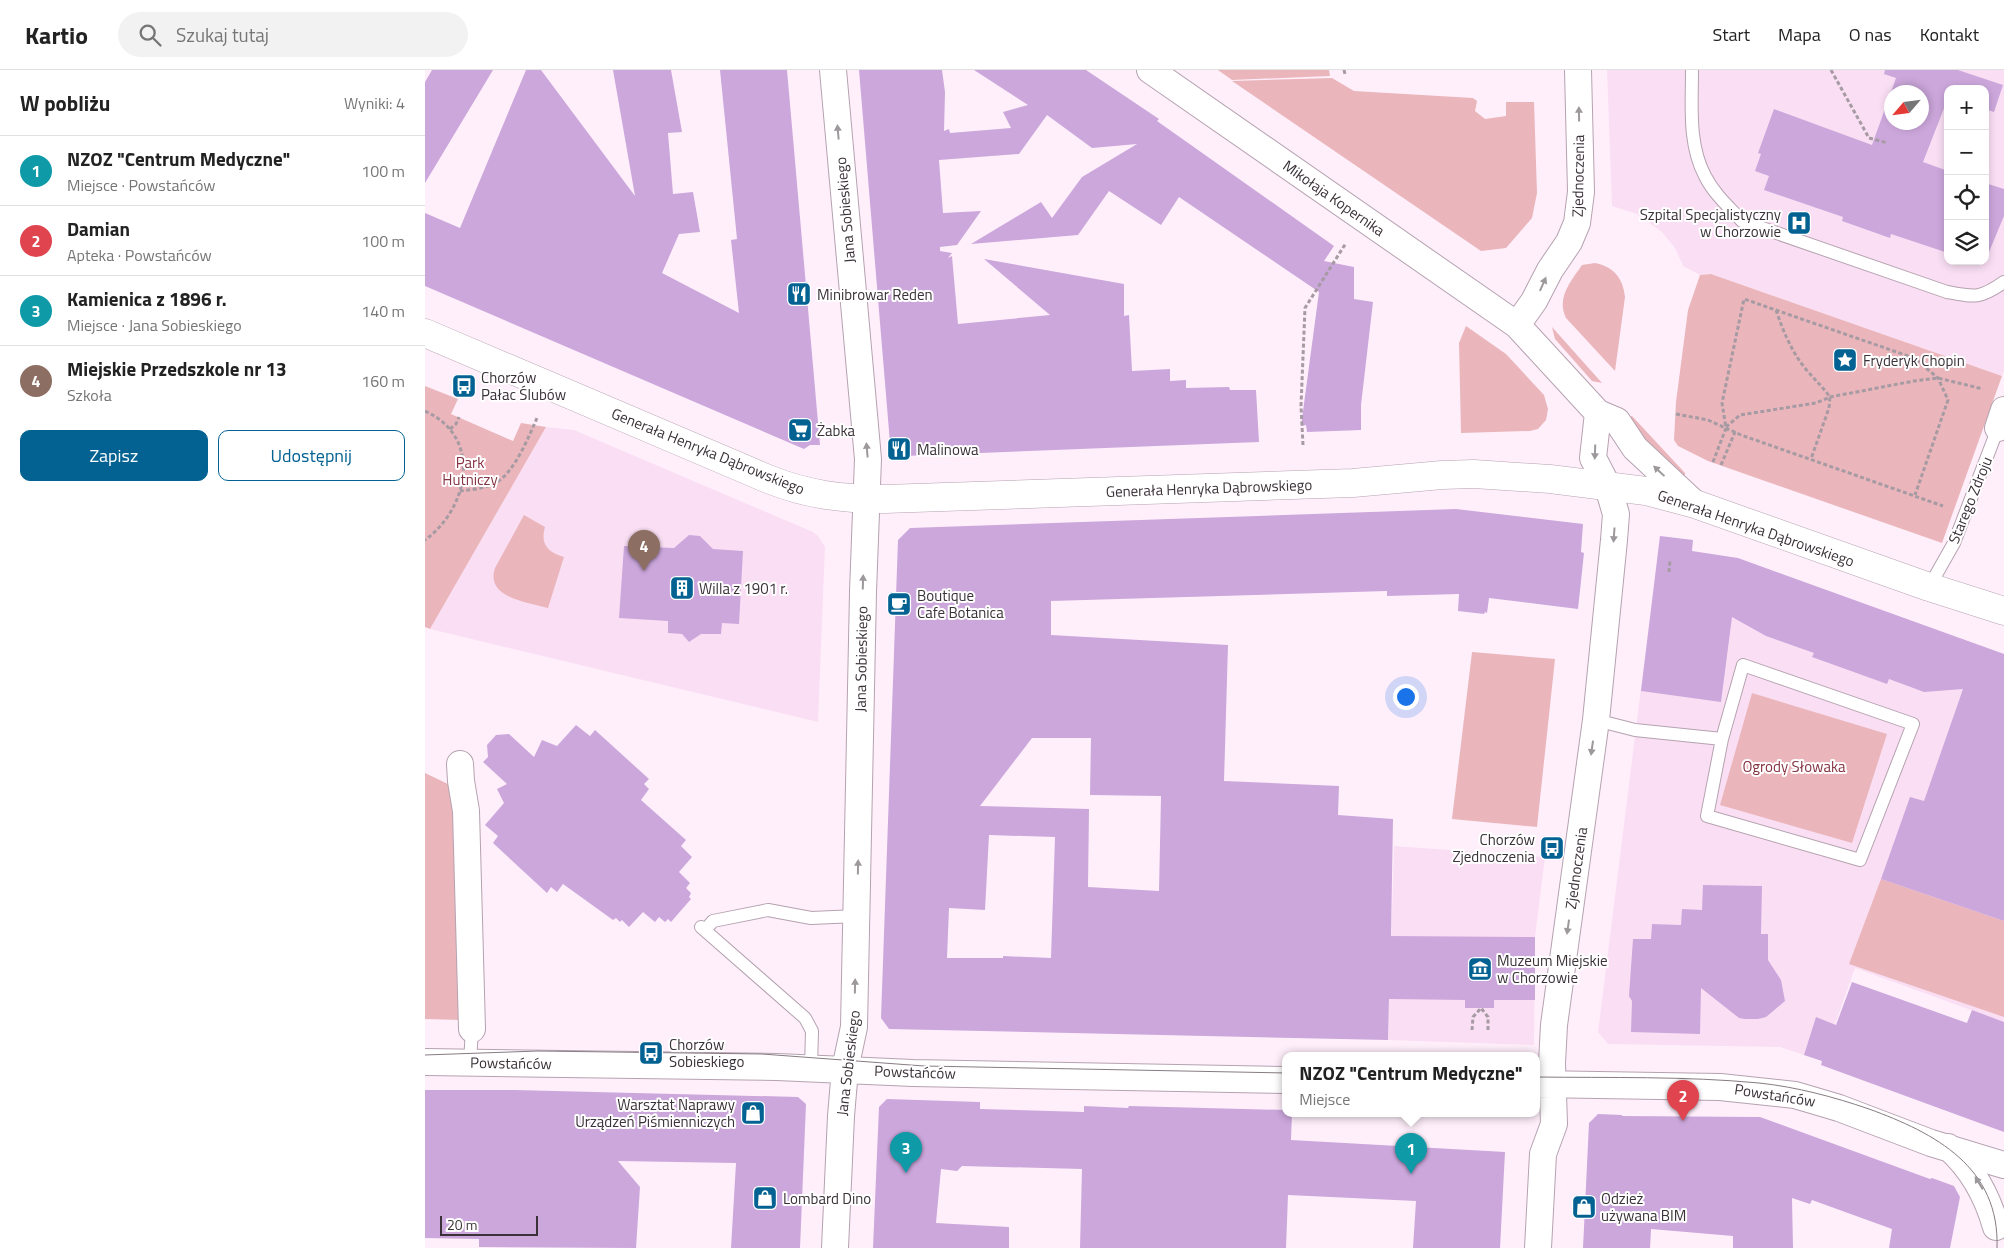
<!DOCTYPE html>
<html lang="pl">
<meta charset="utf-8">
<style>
body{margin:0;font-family:"Titillium Web",sans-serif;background:#f2f2f2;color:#222}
.controls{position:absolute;right:15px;top:15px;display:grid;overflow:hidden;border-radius:10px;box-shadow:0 2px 8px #0003}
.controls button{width:45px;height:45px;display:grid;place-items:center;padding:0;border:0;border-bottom:1px solid #e0e0e0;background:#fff;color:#222;font:25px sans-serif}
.compass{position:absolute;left:1459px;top:15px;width:45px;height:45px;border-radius:50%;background:#fff;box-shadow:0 2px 8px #0003;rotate:242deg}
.scale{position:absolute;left:15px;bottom:12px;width:98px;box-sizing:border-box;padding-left:5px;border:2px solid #3a3238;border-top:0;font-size:14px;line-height:18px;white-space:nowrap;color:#3a3238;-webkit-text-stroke:4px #fff;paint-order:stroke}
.you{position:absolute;left:980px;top:626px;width:18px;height:18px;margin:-12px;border:4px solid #fff;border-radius:50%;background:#1a73e8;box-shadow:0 0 0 8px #1a73e833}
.badge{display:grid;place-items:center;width:32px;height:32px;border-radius:50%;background:#036292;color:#fff;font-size:16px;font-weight:700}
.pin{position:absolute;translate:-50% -41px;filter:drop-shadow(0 1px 2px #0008)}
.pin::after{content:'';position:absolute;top:26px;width:18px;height:15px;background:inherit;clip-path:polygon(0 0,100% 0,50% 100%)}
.popup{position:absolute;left:857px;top:982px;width:258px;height:65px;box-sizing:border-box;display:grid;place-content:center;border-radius:10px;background:#fff;filter:drop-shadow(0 1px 4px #0005);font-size:16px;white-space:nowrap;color:#767676}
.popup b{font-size:19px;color:#222}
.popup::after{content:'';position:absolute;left:50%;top:100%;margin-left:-10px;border:10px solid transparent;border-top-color:#fff}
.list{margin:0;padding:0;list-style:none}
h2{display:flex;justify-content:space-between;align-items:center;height:65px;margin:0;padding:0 20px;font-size:21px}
h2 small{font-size:16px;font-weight:400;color:#767676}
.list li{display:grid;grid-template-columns:32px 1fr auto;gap:15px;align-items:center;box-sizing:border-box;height:70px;padding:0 20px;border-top:1px solid #e0e0e0}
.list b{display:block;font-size:19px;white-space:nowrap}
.list p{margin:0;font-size:16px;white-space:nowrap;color:#767676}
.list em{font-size:16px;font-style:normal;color:#767676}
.actions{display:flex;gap:10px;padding:15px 20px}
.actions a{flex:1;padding:11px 0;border:1px solid #036292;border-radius:10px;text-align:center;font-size:18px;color:#036292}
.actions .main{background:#036292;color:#fff}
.icon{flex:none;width:28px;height:28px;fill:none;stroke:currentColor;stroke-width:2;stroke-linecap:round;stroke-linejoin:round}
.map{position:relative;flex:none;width:1579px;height:1178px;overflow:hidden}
header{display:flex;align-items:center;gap:30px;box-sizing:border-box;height:70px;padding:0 25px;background:#fff;border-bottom:1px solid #e0e0e0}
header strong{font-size:24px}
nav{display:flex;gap:28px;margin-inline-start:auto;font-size:18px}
.search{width:350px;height:45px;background:#f2f2f2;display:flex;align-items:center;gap:12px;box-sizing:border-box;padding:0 18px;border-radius:28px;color:#767676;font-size:19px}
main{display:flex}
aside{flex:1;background:#fff}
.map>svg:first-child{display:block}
.built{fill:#fadff4;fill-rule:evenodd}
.green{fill:#eab6bb}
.building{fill:#cca7dc;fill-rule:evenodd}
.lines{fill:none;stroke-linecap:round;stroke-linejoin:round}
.lane-casing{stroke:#b5a2b0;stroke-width:14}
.street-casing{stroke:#b5a2b0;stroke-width:28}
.secondary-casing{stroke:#b5a2b0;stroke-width:29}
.path{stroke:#a69aa3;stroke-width:3;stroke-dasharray:4 2.5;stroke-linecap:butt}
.lane{stroke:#fff;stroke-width:12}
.street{stroke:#fff;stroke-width:26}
.secondary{stroke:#fff;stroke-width:28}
.tram{stroke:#867b83;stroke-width:1}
.oneway{fill:#9c989c}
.labels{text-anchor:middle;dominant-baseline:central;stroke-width:4;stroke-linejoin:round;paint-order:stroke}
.street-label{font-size:15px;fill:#3a3238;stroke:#fff}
.poi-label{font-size:15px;fill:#3a3238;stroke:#fff;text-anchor:start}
.park-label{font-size:15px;fill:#853342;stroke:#fff}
</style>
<header>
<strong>Kartio</strong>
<div class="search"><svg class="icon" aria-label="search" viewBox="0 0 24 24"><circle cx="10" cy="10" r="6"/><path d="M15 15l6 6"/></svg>Szukaj tutaj</div>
<nav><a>Start</a><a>Mapa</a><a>O nas</a><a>Kontakt</a></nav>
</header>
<main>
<aside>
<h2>W pobliżu<small>Wyniki: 4</small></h2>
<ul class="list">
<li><span class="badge" style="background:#0f9aa8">1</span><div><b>NZOZ &quot;Centrum Medyczne&quot;</b><p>Miejsce · Powstańców</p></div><em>100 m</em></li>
<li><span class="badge" style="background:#e0444e">2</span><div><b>Damian</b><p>Apteka · Powstańców</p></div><em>100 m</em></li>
<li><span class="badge" style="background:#0f9aa8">3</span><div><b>Kamienica z 1896 r.</b><p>Miejsce · Jana Sobieskiego</p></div><em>140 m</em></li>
<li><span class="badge" style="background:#8d6e63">4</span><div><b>Miejskie Przedszkole nr 13</b><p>Szkoła</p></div><em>160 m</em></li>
</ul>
<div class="actions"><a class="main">Zapisz</a><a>Udostępnij</a></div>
</aside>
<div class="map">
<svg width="1579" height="1178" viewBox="0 0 1579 1178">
<rect width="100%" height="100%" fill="#ffeffb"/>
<path class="built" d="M1182 0H1579V301L1577 306 1286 204 1275 205 1258 196 1250 178 1237 162 1212 144 1187 136ZM1523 19H1560V191H1523ZM1466 22H1496V52H1466Z
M121 357 149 360 388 462 393 466 400 477 393 652 5 559Z
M1235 466 1267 478V482L1314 490 1579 584V952L1430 898 1397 991 1355 977 1183 974 1173 962Z
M969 776 1120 787 1110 867 1109 975 963 970Z"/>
<path class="green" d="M793 0H904L905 6 807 10Z
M907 8 929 21 1048 28 1052 31 1050 41 1060 49 1081 46V32H1109L1112 123 1107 148 1081 178 1056 181 807 11Z
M1170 193C1189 197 1198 208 1200 227L1190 301 1141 248C1131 228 1146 211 1157 195Z
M1286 204 1577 306 1517 473 1283 391 1253 376 1249 370 1251 332 1263 240 1275 205Z
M1041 256 1081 284 1119 325 1123 339 1121 350 1113 359 1105 361 1036 363 1034 273Z
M1127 257 1177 313 1167 311 1130 269Z
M0 316 33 329 26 344 88 371 96 353 121 357 5 559 0 557Z
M1207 346 1260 403V406L1239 390 1201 349Z
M99 445 120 457C115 475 123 482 139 487L123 538C103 532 60 528 70 498Z
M1047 582 1130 589 1112 757 1027 749Z
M1327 623 1462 664 1427 773 1295 735Z
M0 703 25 715 32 758 35 950 0 949Z
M1456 809 1579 851V947L1424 894Z"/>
<path class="building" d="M7 0H68L0 113V12Z
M101 0H116L210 126 188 0H246L257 62 243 63 248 124 268 122 275 162 254 164 237 203 314 243 306 170 312 169 295 0H362L395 375H385L379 379 0 216V143L35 158Z
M434 0H517L520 22 519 61 524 59 525 63 586 58 578 42 603 35 549 0H661L734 49 732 51 909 176 899 191 929 197V229L948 232 936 335V360L882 362 881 355 876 356 894 222 754 127 736 155 684 121 653 165 546 174 616 132 627 148 657 107 712 74 667 78 622 45 594 84 514 90 518 143 556 141 532 175 515 177V181L527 183 523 188 527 186 533 254 625 245 559 189 699 214V246L704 245 707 301 745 299V311L761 310V318L804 317 805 320H831L834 372 480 386 465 373Z
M1460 0H1533L1578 15 1569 42 1560 39V19H1523V28L1498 92 1523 101V183L1466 164 1465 168 1417 151 1418 147 1339 120 1344 106 1330 101 1336 84 1333 83 1349 39 1447 75 1471 8 1459 4ZM1466 22H1496V52H1466Z
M1560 113 1579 119V146L1564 182 1560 180Z
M1031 439 1158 454 1156 482 1159 483 1153 539 1064 528 1062 543 1060 542 1059 544 1033 541 1034 524 962 526V521L626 531V565L803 575 799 711 914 716 913 745 968 749 966 866 1110 867V930H1069V938H1040V930L964 929 963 970 464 959 456 948 473 470 485 458ZM607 668H666L665 725 736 726 734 821 663 817 664 739 555 736ZM564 765 630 767 626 888 578 886V888H522L524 838 560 840Z
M264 465 275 466 288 479 318 481 314 554 297 553 296 564H276L264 572 257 564 243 563V551L194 548 199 476 249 478Z
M1235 466 1268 470 1267 481 1313 488 1579 584V851L1456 809 1485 727 1499 731 1538 619 1499 622 1464 609 1462 614 1387 587 1389 583 1341 566 1307 547 1296 632 1216 621Z
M151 655 165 666 170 660 224 709 219 714 224 719 216 730 261 770 256 776 267 787 254 802 265 813 261 818 266 823 264 827 266 829 246 852 243 849 240 852 234 847 230 852 218 842 204 857 197 850 195 852 191 848 188 850 138 814 132 822 126 817 122 823 68 773 73 766 60 755 79 733 72 719 82 714 58 692 63 687 62 675 71 665 84 664 109 687 117 670 132 676Z
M1278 815 1337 816 1336 864H1343V890L1356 910 1360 931 1341 947 1333 949H1320L1314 948 1276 918 1275 964 1206 962 1207 931 1204 926 1208 869H1226L1227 854 1256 855 1257 839 1277 840Z
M1427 912 1542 953 1547 940 1579 952V1062L1396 995 1397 991 1379 985 1391 947 1411 955Z
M0 1020H90L373 1027 381 1034 375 1178H306L311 1093 193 1091 215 1117 211 1178 54 1177V1169L0 1168Z
M462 1029 555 1032V1039L659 1042V1036L703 1038 704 1036 861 1040V1043H867L866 1070 1080 1082 1075 1178H988L991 1131 863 1125 861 1178H655L657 1099 537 1096 532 1101 516 1099 511 1153 584 1157V1178H448L454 1037Z
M1173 1044 1197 1045V1046L1335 1047 1505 1109 1507 1108 1529 1116 1535 1127 1525 1178H1464L1467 1159 1387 1130 1385 1134 1367 1128 1368 1178H1308V1166L1226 1159 1225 1178H1158L1164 1053Z"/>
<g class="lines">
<defs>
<path id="lane" d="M1267 0C1267 36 1263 74 1280 106 1289 124 1304 137 1317 151L1522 222C1550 227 1555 229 1579 212
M1504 517 1529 473 1573 358 1577 359
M1171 650 1210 660 1297 669 1318 595 1488 654 1435 790 1282 746 1297 669
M276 857 380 948 387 961 386 998
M280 860 288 851 343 840 386 848 432 846
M45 992 47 959"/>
<path id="street" d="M408 0 443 389 438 522 429 957 420 999 416 1046 410 1178
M725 0 1092 255 1173 343 1192 351 1210 378 1270 434
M1092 255 1109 231 1125 200 1144 172 1152 153 1156 122 1153 0
M1573 358 1579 340
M35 694 36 711 41 741 47 959
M0 992 352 997 488 1003 861 1010
M1112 1014 1295 1017 1370 1025 1414 1038 1506 1073 1579 1095
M1523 1077C1548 1099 1562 1125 1571 1157
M1113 1178 1118 1084 1129 1054 1127 993 1129 955 1171 650 1189 470 1191 444 1183 417 1168 388 1173 343"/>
<path id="secondary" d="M0 263 343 409C383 425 417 429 460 429L928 413 1017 405 1049 404 1125 409 1221 421 1270 434 1504 517 1579 541"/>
</defs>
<use href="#lane" class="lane-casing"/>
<use href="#street" class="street-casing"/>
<use href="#secondary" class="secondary-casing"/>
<path class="path" d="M919 0 920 4
M1406 0 1444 68 1463 73
M1351 240C1358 261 1366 280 1379 297 1388 308 1397 316 1405 327L1404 338 1386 389
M0 341C58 367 44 438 0 470
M1251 344 1283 350 1316 365 1518 436
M1301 357 1315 345 1391 333 1405 327 1489 311 1513 308 1558 319
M25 359 31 354 34 347
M878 375 876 336 880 238 921 173
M1288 392 1301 358 1297 333 1319 229 1489 288 1513 308 1523 330 1490 425
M1296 395 1310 362
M35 421C46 420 60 418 70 413 89 404 104 366 112 348
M1244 502 1245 490
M1047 960 1048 947 1056 938 1063 947V961"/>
<use href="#lane" class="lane"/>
<use href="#street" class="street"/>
<use href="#secondary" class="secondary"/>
<path class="tram" d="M0 985 113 981 337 984 499 996 861 1003
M1111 1007C1185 1008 1260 1006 1334 1013 1372 1017 1409 1027 1444 1039 1510 1063 1575 1097 1572 1178"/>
</g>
<defs><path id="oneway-solid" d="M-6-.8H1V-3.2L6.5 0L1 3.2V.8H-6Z" transform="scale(1.25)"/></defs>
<g class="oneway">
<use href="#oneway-solid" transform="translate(1154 44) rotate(-91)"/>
<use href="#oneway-solid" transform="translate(413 62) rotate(-95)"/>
<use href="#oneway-solid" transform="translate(1118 214) rotate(-66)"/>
<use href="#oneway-solid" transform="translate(442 380) rotate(-95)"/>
<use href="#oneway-solid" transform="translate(1170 382) rotate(92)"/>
<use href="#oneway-solid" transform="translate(1234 401) rotate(-137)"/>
<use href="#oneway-solid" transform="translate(1189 465) rotate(94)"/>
<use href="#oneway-solid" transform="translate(438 512) rotate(-88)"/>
<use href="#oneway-solid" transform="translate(1167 678) rotate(98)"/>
<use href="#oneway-solid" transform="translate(433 797) rotate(-89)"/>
<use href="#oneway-solid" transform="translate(1143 857) rotate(98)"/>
<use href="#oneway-solid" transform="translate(430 916) rotate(-89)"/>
<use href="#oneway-solid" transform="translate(1554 1113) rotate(-122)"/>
</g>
<defs>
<symbol id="hospital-square" viewBox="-11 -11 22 22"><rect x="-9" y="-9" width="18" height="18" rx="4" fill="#036292" stroke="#fff"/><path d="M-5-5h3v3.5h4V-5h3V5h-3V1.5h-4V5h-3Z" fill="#fff"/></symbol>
<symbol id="restaurant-square" viewBox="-11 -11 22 22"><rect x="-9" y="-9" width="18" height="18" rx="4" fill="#036292" stroke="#fff"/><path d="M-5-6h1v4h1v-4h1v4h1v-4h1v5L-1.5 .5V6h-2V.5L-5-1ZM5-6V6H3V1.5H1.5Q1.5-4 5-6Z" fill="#fff"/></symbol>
<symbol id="sight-square" viewBox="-11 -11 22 22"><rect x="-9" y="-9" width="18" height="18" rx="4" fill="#036292" stroke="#fff"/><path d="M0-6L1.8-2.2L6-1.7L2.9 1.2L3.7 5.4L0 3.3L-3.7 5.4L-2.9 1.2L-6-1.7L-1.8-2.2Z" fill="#fff"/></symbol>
<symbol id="bus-square" viewBox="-11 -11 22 22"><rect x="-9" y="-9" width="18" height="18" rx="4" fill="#036292" stroke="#fff"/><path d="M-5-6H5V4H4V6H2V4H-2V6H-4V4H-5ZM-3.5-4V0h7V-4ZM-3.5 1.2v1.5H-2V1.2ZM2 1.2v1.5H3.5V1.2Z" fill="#fff"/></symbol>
<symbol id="supermarket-square" viewBox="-11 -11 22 22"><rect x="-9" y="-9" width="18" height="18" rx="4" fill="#036292" stroke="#fff"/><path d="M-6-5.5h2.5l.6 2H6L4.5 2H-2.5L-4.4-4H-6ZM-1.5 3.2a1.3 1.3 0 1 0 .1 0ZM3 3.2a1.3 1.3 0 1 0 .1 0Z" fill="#fff"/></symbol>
<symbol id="building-square" viewBox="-11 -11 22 22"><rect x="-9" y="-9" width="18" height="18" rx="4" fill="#036292" stroke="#fff"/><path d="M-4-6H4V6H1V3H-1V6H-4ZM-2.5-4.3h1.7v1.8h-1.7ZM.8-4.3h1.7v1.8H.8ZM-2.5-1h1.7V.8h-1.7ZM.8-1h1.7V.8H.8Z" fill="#fff"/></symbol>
<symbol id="cafe-square" viewBox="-11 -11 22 22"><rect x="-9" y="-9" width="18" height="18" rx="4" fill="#036292" stroke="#fff"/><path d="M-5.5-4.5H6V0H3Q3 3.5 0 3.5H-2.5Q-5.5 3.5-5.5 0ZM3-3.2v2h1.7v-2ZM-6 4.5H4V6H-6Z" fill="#fff"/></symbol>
<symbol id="museum-square" viewBox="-11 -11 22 22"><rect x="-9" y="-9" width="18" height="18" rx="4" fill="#036292" stroke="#fff"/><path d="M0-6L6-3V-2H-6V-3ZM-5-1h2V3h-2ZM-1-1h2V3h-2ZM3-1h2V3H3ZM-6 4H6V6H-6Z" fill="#fff"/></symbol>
<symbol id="shop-square" viewBox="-11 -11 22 22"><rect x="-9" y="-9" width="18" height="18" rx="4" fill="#036292" stroke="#fff"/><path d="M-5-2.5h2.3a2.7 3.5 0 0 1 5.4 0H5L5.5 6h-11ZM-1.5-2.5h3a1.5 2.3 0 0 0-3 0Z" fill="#fff"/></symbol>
</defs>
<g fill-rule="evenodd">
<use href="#hospital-square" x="1360" y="139" width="28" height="28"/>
<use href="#restaurant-square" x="360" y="210" width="28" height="28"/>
<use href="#sight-square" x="1406" y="276" width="28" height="28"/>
<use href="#bus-square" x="25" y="302" width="28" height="28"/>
<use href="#supermarket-square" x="361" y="346" width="28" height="28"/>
<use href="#restaurant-square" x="460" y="365" width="28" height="28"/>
<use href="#building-square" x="243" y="504" width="28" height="28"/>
<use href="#cafe-square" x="460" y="520" width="28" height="28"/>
<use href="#bus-square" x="1113" y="764" width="28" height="28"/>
<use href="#museum-square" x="1041" y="885" width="28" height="28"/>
<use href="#bus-square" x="212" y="969" width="28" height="28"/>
<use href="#shop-square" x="314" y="1029" width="28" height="28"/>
<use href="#shop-square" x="326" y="1114" width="28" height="28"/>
<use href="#shop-square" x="1145" y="1123" width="28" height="28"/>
</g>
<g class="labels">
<g class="street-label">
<text transform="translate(1153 106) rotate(-89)">Zjednoczenia</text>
<text transform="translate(909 128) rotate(35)">Mikołaja Kopernika</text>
<text transform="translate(420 140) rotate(-95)">Jana Sobieskiego</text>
<text transform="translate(283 381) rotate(22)">Generała Henryka Dąbrowskiego</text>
<text transform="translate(784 418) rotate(-2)">Generała Henryka Dąbrowskiego</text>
<text transform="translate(1545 430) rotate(-68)">Starego Zdroju</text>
<text transform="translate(1331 458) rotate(19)">Generała Henryka Dąbrowskiego</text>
<text transform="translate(436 589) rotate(-89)">Jana Sobieskiego</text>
<text transform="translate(1151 798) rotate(-82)">Zjednoczenia</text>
<text transform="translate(86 993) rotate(1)">Powstańców</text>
<text transform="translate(423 993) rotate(-83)">Jana Sobieskiego</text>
<text transform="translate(490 1002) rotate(2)">Powstańców</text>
<text transform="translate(1350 1025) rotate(9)">Powstańców</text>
</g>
<g class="poi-label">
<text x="1356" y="144" text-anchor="end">Szpital Specjalistyczny<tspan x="1356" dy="17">w Chorzowie</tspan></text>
<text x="392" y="224">Minibrowar Reden</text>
<text x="1438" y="290">Fryderyk Chopin</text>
<text x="56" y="307">Chorzów<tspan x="56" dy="17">Pałac Ślubów</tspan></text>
<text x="392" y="360">Żabka</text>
<text x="492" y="379">Malinowa</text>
<text x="274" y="518">Willa z 1901 r.</text>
<text x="492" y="525">Boutique<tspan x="492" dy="17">Cafe Botanica</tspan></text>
<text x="1110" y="769" text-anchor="end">Chorzów<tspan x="1110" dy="17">Zjednoczenia</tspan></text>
<text x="1072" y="890">Muzeum Miejskie<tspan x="1072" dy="17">w Chorzowie</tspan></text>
<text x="244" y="974">Chorzów<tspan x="244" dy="17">Sobieskiego</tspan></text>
<text x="310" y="1034" text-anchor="end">Warsztat Naprawy<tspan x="310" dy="17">Urządzeń Piśmienniczych</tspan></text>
<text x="358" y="1128">Lombard Dino</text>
<text x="1176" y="1128">Odzież<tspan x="1176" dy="17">używana BIM</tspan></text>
</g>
<g class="park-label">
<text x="45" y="392">Park<tspan x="45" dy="17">Hutniczy</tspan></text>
<text x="1369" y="696">Ogrody Słowaka</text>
</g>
</g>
</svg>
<div class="controls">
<button>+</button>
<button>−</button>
<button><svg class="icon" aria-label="locate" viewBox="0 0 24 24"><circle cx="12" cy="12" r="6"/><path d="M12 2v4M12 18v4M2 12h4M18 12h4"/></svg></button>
<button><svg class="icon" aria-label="layers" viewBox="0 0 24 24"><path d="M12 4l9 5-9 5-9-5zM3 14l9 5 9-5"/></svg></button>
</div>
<svg class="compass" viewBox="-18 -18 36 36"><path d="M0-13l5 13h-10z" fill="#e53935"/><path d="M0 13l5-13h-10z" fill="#767676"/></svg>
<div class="scale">20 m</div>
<div class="you"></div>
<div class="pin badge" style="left:986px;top:1104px;background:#0f9aa8">1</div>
<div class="popup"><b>NZOZ &quot;Centrum Medyczne&quot;</b>Miejsce</div>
<div class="pin badge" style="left:1258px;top:1051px;background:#e0444e">2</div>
<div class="pin badge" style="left:481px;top:1103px;background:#0f9aa8">3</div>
<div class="pin badge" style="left:219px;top:501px;background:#8d6e63">4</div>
</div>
</main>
